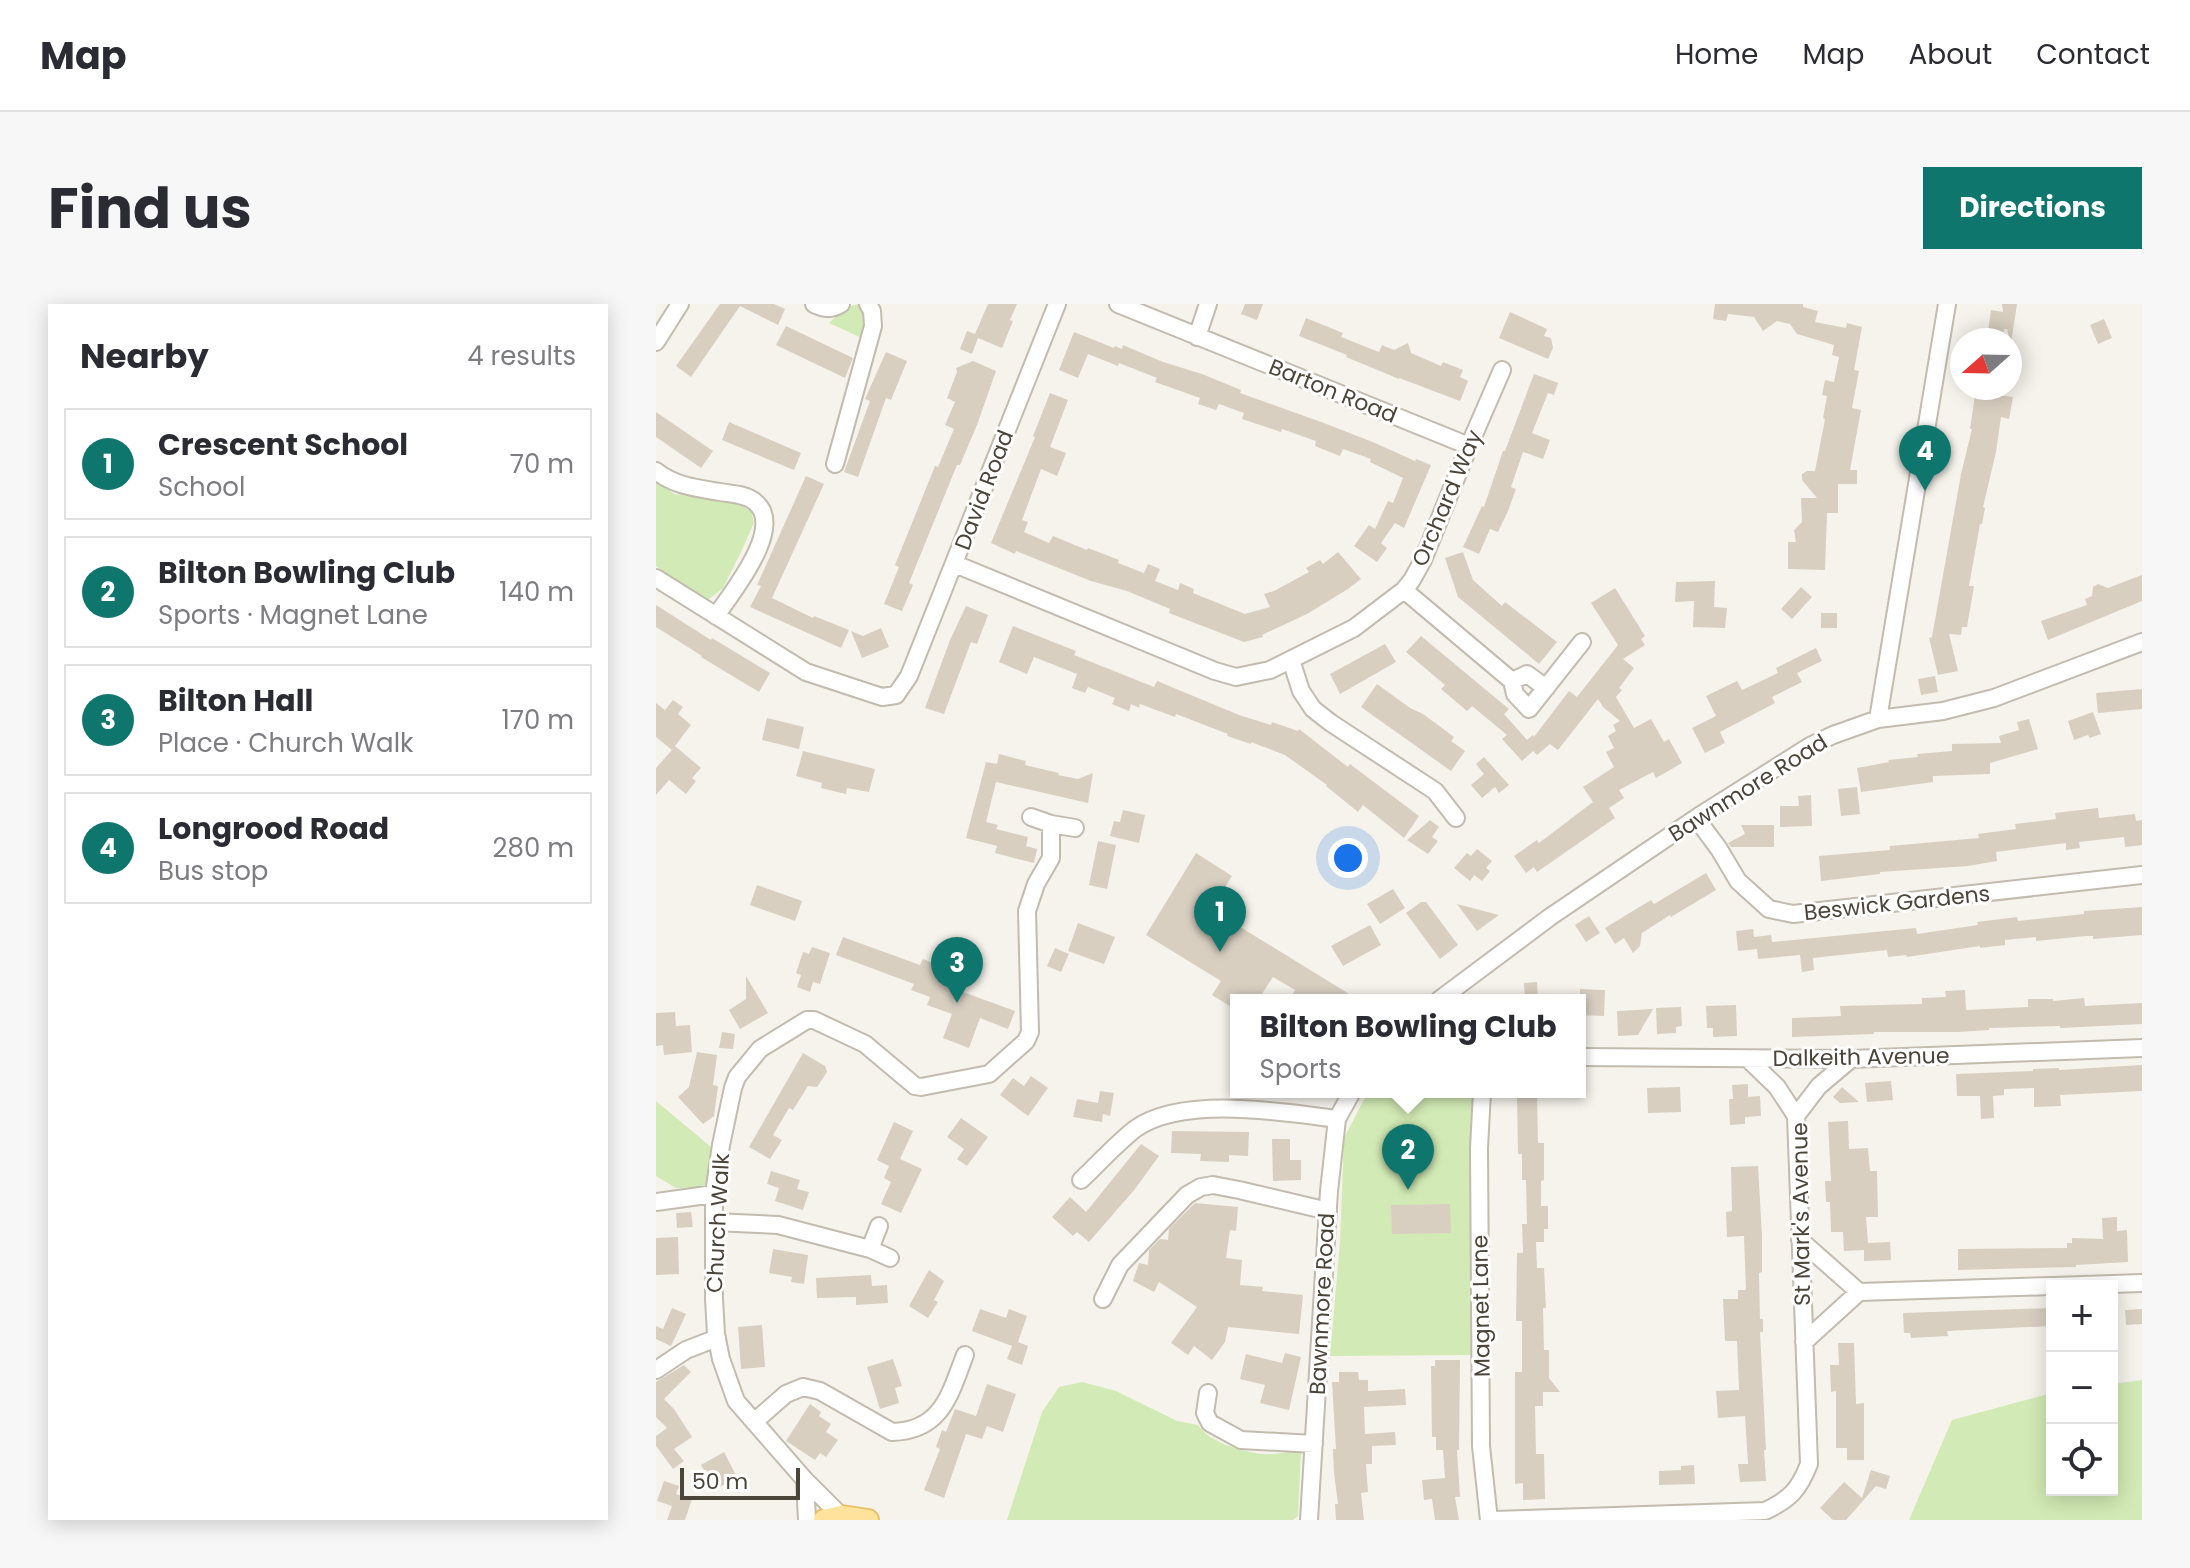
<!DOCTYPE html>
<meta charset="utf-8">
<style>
body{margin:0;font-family:Poppins,sans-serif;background:#f7f7f7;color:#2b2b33}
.controls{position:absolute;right:24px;bottom:24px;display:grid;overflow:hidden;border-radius:0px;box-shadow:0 4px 20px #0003}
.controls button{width:72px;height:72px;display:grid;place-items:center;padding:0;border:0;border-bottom:2px solid #e1e1e2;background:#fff;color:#2b2b33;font:40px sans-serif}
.compass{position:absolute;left:1294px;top:24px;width:72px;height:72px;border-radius:50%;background:#fff;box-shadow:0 4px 20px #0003;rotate:250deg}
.scale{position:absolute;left:24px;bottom:20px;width:120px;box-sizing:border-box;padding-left:8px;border:4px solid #4b4439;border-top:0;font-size:22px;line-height:28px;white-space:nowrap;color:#4b4439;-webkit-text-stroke:6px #fff;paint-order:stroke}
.you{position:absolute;left:692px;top:554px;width:28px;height:28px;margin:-20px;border:6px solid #fff;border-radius:50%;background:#1a73e8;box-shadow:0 0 0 12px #1a73e833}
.badge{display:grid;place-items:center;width:52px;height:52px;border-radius:50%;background:#0f766e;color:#fff;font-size:26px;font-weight:700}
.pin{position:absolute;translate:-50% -66px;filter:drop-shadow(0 2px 4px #0008)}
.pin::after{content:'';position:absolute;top:42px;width:28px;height:24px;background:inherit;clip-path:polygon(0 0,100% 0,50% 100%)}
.popup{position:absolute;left:574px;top:690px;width:356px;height:104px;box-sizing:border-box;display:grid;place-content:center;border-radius:0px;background:#fff;filter:drop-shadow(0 2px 6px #0005);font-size:26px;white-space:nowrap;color:#7c7c81}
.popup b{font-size:30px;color:#2b2b33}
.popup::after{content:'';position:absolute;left:50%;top:100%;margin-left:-16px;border:16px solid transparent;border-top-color:#fff}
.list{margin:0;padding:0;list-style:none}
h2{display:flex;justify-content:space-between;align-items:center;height:104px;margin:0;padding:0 32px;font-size:34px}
h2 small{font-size:26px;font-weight:400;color:#7c7c81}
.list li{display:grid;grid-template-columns:52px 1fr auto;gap:24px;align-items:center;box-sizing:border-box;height:112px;margin:0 16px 16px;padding:0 16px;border:2px solid #e1e1e2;border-radius:0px}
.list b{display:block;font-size:30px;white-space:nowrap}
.list p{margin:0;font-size:26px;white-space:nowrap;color:#7c7c81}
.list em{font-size:26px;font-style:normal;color:#7c7c81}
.icon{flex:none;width:44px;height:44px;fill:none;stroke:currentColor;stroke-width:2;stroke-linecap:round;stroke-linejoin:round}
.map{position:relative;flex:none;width:1486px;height:1216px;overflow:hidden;border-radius:0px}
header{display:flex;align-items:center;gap:48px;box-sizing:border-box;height:112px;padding:0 40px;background:#fff;border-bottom:2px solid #e1e1e2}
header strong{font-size:38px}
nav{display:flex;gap:44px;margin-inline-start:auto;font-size:28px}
.intro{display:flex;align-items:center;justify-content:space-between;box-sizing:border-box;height:192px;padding:0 48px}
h1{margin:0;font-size:56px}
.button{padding:20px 36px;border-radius:0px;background:#0f766e;color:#fff;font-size:28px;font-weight:700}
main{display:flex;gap:48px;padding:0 48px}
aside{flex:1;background:#fff;border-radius:0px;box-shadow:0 4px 20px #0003}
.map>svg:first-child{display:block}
.green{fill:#d2eab5}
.building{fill:#d8cfc1}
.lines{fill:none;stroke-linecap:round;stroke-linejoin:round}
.minor-casing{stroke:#c2bbae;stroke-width:20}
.major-casing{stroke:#e6c16a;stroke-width:24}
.minor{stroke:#fff;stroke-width:16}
.major{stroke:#ffe39c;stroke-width:20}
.labels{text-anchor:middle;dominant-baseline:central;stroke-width:6;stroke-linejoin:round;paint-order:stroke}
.street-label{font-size:22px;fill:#4b4439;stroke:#fff}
</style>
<header>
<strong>Map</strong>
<nav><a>Home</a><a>Map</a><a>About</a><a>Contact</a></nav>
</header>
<div class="intro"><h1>Find us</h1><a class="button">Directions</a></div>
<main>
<aside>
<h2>Nearby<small>4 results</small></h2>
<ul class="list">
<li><span class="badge">1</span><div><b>Crescent School</b><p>School</p></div><em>70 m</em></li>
<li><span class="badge">2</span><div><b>Bilton Bowling Club</b><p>Sports · Magnet Lane</p></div><em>140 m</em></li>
<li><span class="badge">3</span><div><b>Bilton Hall</b><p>Place · Church Walk</p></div><em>170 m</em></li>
<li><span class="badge">4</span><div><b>Longrood Road</b><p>Bus stop</p></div><em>280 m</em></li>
</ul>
</aside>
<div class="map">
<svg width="1486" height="1216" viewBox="0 0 1486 1216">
<rect width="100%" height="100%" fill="#f6f3ec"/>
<path class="green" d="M204 0C215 10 212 22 208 35L173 19 190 3Z
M0 175 18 190 79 198 95 207 98 219 85 248 67 284 52 296 47 295 0 262Z
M712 788H817L820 1051 674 1052 684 938 688 834Z
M0 797 55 843 50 883 20 884 0 872Z
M1486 1076V1216H1253L1296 1116 1396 1089V1186H1456V1080Z
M426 1078 460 1087 521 1117 542 1121C554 1139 585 1147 606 1150 618 1151 633 1148 645 1146L642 1212 637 1216H351L386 1108 403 1083Z"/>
<path class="building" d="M64 0H118L129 5 122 21 84 2 35 73 20 62Z
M332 0H361L354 16 357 17 346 44 322 34 316 50 304 45 311 27 319 30Z
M589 0H607L601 16 585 10Z
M1059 0H1147V3L1162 7 1159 18 1190 24 1191 19 1206 23 1198 66 1203 67 1196 104 1205 106 1194 166H1201V180H1182V209H1171L1169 266 1132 265V238H1140L1138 226 1146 218 1145 194H1161L1146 176V170L1151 167H1159L1169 115 1167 114 1171 92 1166 91 1169 76 1178 78 1183 53 1176 51 1178 41 1141 30 1134 20 1121 17 1107 27 1098 13 1072 10 1070 17 1057 15Z
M1346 0H1361L1355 39 1351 25H1348L1347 36 1331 35 1335 6 1347 8Z
M854 8 891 25 888 32 895 34 897 44 892 55 843 34Z
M650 14 687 29 685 33 723 48 726 41 738 46 752 39 755 49 785 62 787 58 807 66 804 73 812 77 804 97 743 74V75L690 53 691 51 643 32Z
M1448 15 1456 34 1442 40 1434 21Z
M130 22 197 54 189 74 120 41Z
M418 28 458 44 459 42 466 45 467 41 507 58 546 70 585 86 584 89 668 119 719 139 759 157 760 155 775 161 748 224 739 219 725 239 731 244 721 258 698 242 713 221 719 225 732 197 737 199 747 174 714 158 715 155 687 145 684 152 659 142 660 137 626 125 625 128 586 115 588 109 563 100 560 106 542 100 544 94 499 78 501 74 463 59 462 62 432 50 422 74 403 66Z
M230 48 251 57 235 96 230 94 202 173 188 168 214 97 209 95Z
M317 57 340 67 321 121 304 161H301L253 279 257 281 246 307 228 300 243 263 239 261 279 162 282 163 298 125 289 121 299 98 291 94 301 68 300 64Z
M878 70 902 79 898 91 892 89 876 129 894 136 887 155 867 148 855 183 860 185 852 207 842 228 834 225 823 250 807 243 826 202 828 203 847 147H849Z
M1320 84H1344L1343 91 1357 93 1353 115 1345 113 1340 148 1327 203 1329 204 1326 220H1324L1313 282H1318L1311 323H1306L1305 331 1293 330 1302 367 1282 371 1273 334 1276 333 1305 170 1316 125H1314Z
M394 89 412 96 394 143 410 149 401 172 385 165 366 216 372 218 368 228 393 239 397 232 431 246 432 244 463 256 462 259 488 269 492 260 504 265 499 277 522 286 524 279 538 285 537 289 589 310 614 303 608 290 618 287 653 268 650 264 664 256 667 260 682 248 705 275 692 285 651 310 606 331 607 333 588 338 513 309 514 305 471 287 435 277 360 247 359 250 335 239 379 133 377 132Z
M0 108 57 147 45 164 0 133Z
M73 118 145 149 138 166 66 136Z
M150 172 168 180 116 294 157 314 158 312 193 326 185 344 94 303 105 282 101 281Z
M807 248 817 276 846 302 849 298 901 338 883 360 802 293 789 254Z
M1486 271V297L1392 336 1385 317 1431 301 1429 295 1436 292 1437 283 1442 280 1452 284Z
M1059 277 1058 303 1071 304 1069 324 1037 323 1038 297 1019 298 1020 278Z
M1145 283 1156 293 1136 315 1125 305Z
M959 284 989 332 985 335 989 341 967 355 978 364 963 384 966 386 960 393 978 424 995 415 1008 438 1013 435 1026 459 1000 474 997 468 963 486 968 494 953 504 959 514 881 568 878 563 870 569 858 552 881 536 883 539 937 498 927 483 958 463 950 448 958 444 952 432 960 427 957 421 964 417 947 403 942 395 902 446 894 440 881 451 877 447 866 457 846 435 851 431 816 402 811 407 785 385 789 381 750 348 765 332 853 405 848 410 871 436 877 431 878 433 913 387 921 393 962 341 935 299Z
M0 301 55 336 56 334 114 369 103 388 45 353 46 352 0 323Z
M310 302 332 311 321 340 315 338 288 410 269 404 294 336Z
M1165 309H1181V324H1165Z
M357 322 420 347 418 351 498 383 501 377 583 411 615 421 616 418 642 427 643 425 692 463 694 460 763 512 748 534 707 501 702 508 670 482 671 481 629 451 595 438V440L571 432 572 430 520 410 519 413 484 400 483 404 475 400 473 407 456 400 459 394 432 383 429 389 416 384 421 370 378 353 371 370 343 358Z
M225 324 233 343 206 354 195 327 207 332Z
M729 340 740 358 684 390 674 370Z
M1160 344 1166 357 1141 369 1146 378 1116 393 1119 399 1064 428 1069 439 1049 449 1036 424 1060 412 1050 392 1081 377 1086 386 1122 369 1120 364Z
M1279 372 1282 388 1265 391 1262 375Z
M721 380 754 404 767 410 798 433 795 437 809 447 795 467 705 403Z
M1486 385V405L1442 409 1440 389Z
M17 396 27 403 22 410 35 421 19 442 45 464 36 474 40 477 30 490 13 476 0 491V464L16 446 0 433V399L9 406Z
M1437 408 1445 430 1434 434 1432 431 1418 436 1412 417Z
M111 414 148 423 143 445 106 436Z
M1373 415 1382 445 1334 459V470L1277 472V478L1205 488 1201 464 1233 458 1232 456 1262 453 1261 450 1296 447V440L1345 439 1343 432 1363 426 1361 418Z
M147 447 219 465 213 488 191 484 190 490 165 484 166 479 140 472Z
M343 450 370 457 369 461 403 469 402 471 422 475 437 469 432 499 340 478 330 518 342 521 340 525 372 533 370 542 381 545 378 559 339 549 341 542 310 534 330 458 341 460Z
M828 453 853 481 843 489 839 483 826 494 815 481 828 470 820 460Z
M1201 483 1204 510 1185 512 1182 485Z
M1155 491 1156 522 1124 523V502H1143L1142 492Z
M1442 504 1443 514 1479 510 1480 517 1486 516V541L1469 543 1468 533 1423 538 1424 544 1410 546V539L1340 548 1341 557 1312 562 1224 568V570L1165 577 1163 552 1234 546V542L1323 534 1322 530 1360 525 1359 520 1400 515 1399 509Z
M467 506 489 511 483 539 454 532 458 517 464 518Z
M774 516 783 523 776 533 782 537 772 550 751 536Z
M1085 521H1118V543H1075L1072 539 1089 530Z
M442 537 460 541 451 585 433 581Z
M821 545 836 557 830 564 834 567 826 577 818 571 814 577 798 564 811 549 815 552Z
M540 549 576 572 555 605 703 696H633L639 686 617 673 602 696H580V706L556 691 565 677 490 631Z
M1050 569 1060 586 1015 613 1014 611 986 629 984 642 977 649 968 634 959 640 949 624 995 596 998 600Z
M101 581 146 597 139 617 94 601Z
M737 585 749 604 724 620 711 600Z
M765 598H770L802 641 784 655 750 609Z
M801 600 824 606 843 611 821 627Z
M1486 603V631L1437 635V632H1430L1380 637V633L1349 636V641L1324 644V642L1251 653 1250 651 1232 653 1231 646 1157 654 1158 666 1146 668 1144 651 1102 655 1101 645 1082 647 1080 627 1097 625 1098 633 1115 631 1116 638 1260 624 1261 630 1322 621 1321 618 1361 613 1362 617 1428 610V607Z
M933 612 944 629 930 638 919 621Z
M422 619 459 633 448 660 412 647Z
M714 621 725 641 687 662 675 642Z
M187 633 264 661 267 655 284 662 282 668 292 672 288 681 359 707 352 725 324 714 313 744 287 734 296 710 271 701 274 693 255 686 258 680 180 651Z
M156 643 174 649 164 680 157 678 154 688 141 683 145 671 140 669 147 648 153 650Z
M399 644 413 650 405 668 391 662Z
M90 672 112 709 84 725 73 706 90 695Z
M881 678 882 696H869L868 679Z
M924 685 949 686 948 712 924 711Z
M1309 686 1310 706 1372 703V695H1397V697L1428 694 1429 702 1486 699V720L1404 724V722L1333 724V726L1302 728H1218V730L1136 733V714L1185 712 1184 702 1266 700V694L1290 693 1289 687Z
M1080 701 1081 732 1057 733V724H1051L1050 702Z
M1025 703 1026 722 1020 723V729L1001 730 1000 704Z
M997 705 982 731 962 732 961 707Z
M19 708 20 722 34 721 36 748 8 751 7 741 0 742V709Z
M66 728 79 730 77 745 63 744Z
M41 748 61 751 57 781 62 782 58 812 47 820 22 793 33 783Z
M147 749 169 762 171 768 161 783 152 782 137 806 133 804 117 831 126 836 114 855 93 843Z
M1486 761V787L1404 791 1405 802 1378 803V784L1348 785V791L1337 792 1338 814 1325 815 1324 792H1301L1300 770 1377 767V765L1403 764V766Z
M375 772 392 784 372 812 344 791 357 774 368 782Z
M1235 777 1237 796 1211 798 1209 779Z
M1092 780V793L1104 792 1105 812 1089 813V820L1074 821 1073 795H1077L1076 781Z
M1024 783 1025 808 992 809 991 784Z
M1186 783 1203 798 1184 799 1177 793Z
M444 787 458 789 454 812 447 810 446 818 417 813 421 795 442 799Z
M861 788H881L882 839H888V876L885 877V902H892V925H888V938H880L881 964H888L890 1004H887L888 1046H893V1074L904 1088H887V1102H879L880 1150H888L889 1195 867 1196V1179L859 1180V1068H866V1017H860L861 949H867L866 920H871L870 876H866V850H862Z
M305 814 332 833 311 862 301 855 308 845 291 833Z
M1192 817 1193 845 1212 844 1214 867H1221L1222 913H1210L1212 939 1234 938 1235 956 1208 957V946L1188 947 1187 928H1175L1174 898H1170L1169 877H1175L1172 818Z
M238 818 257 827 244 855 266 865 245 909 225 900 235 878 228 874 233 862 221 856Z
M516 827 593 828 592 852 573 851V858L544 857 545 850 515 849Z
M616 835H634V856H645V876L617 877Z
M485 840 503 852 479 885 433 938 421 928 417 932 396 913 414 893 430 908Z
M1102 862 1106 931V968L1103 969 1104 1015H1107V1028H1104L1110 1146H1108L1110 1177 1084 1178 1082 1160H1092L1089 1112 1062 1114 1060 1087 1083 1086 1081 1037H1069L1067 995H1082V986H1090L1088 932 1071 933 1070 908 1076 907 1075 863Z
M115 867 144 876 141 885 153 888 147 906 119 897 123 884 111 880Z
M539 899 582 903 580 927 574 926 570 954 586 956 584 981 607 983 606 987 647 991 643 1030 572 1023 569 1038 556 1056 538 1042 532 1051 515 1039 541 1003 503 978 498 988 477 977 483 959 492 961 493 946 504 935 512 936 513 925Z
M794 900 795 929 736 930 735 901Z
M35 908 37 923 21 924 20 909Z
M1461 913V927L1471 926 1472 958 1420 961V963L1302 966V945L1411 944V939H1416V934L1447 935 1446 914Z
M22 933 23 970 0 971V934Z
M117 945 152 951 148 980 135 978 136 973 113 969Z
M273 966 288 977 278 996 282 998 272 1014 253 1002Z
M215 971 216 982 231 981 232 999 200 1001V993L161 994 160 974Z
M16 1004 30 1010 15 1042 0 1035V1022L7 1025Z
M1395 1004 1396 1022 1291 1027 1292 1032 1255 1034 1254 1029H1248L1247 1009Z
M324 1005 350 1014 353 1005 371 1012 362 1038 372 1042 366 1061 351 1055 356 1042 316 1027Z
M1486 1005V1020L1470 1021 1469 1006Z
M106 1021 109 1063 85 1065 82 1023Z
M1182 1039H1198L1200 1100 1208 1099V1156H1191V1144H1180V1087L1175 1088 1174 1061H1183Z
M629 1049 645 1053 633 1106 604 1099 609 1081 584 1075 590 1050 626 1059Z
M237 1055 246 1082 239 1084 243 1099 224 1105 211 1063Z
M779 1056H804L803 1146H801L804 1193H799L803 1216H779L776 1195 768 1196 766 1176 789 1174 787 1146H780V1133H776L775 1062H779Z
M28 1061 35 1068 8 1095 18 1105 36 1133 18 1145 28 1157 17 1165 0 1142V1132L11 1124 0 1113V1078Z
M683 1068H702L703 1076H712V1087L749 1085 750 1101 708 1103 709 1130 739 1128 740 1141 716 1142V1160H710L712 1188 705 1189 708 1216H680L679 1200H682L678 1169 677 1145H680L676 1078H683Z
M331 1080 360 1090 347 1128 331 1122 326 1135 310 1130 288 1194 268 1186 284 1145 280 1143 286 1126 290 1128 299 1105 320 1112Z
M154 1100 165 1108 163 1112 175 1120 170 1128 182 1136 170 1153 164 1149 159 1156 130 1137Z
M68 1148 81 1173 62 1184 56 1173 53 1175 45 1161Z
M1038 1161 1039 1180 1003 1181V1167L1025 1166V1162Z
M1215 1166 1234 1172 1230 1185 1220 1182 1190 1216H1177L1164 1204 1188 1178 1206 1194Z
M8 1177 23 1182 20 1190 36 1195 29 1216H11L16 1202 1 1197Z"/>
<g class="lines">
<defs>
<path id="minor" d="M158 0C168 5 175 6 185 0
M462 0 813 142
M541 33 552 0
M0 38 24 0
M179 160 217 22 216 7 212 0
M0 167C19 182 40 184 64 188 75 190 90 190 99 198 130 223 76 288 60 312
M299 260 559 367 580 373 614 366 698 324 748 286 756 276 767 256 813 142 846 66
M0 274 150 368 226 393 240 391 253 372 401 0
M748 286 856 377 859 390 873 405 926 338
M635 356 645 387 657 405 675 419 779 487 800 514
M856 377 871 370 890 384
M1222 415 1291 0
M375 513 395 520 419 524
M1040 514 1063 545 1082 577 1113 605 1137 610 1486 571
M783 696 894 613 1040 514 1154 442 1177 431 1222 415 1287 407 1338 394 1486 338
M924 753 1195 755 1486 744
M1092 755 1121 783 1140 812
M826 788 823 844 825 1142 833 1216
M425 876C442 860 460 840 479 825 526 791 626 808 681 815
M0 898 58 890
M58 918 122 921 214 945 234 954
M1144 936 1203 988
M214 945 223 922
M1398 982 1486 979
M447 995 464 961 531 891 545 883 557 881 583 886 672 907
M1148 1038 1203 988 1396 982
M0 1066 30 1046 61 1034
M552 1089 549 1109 554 1119 585 1136 658 1140
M98 1118 130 1090 147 1083 164 1087 236 1128C286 1127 294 1090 309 1051
M149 1176 151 1216
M185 1212 149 1176 80 1097 65 1055 60 1030 58 995V890L65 841 77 784 81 773 104 745 151 716H158L209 740 259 782 265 783 333 770 370 737 374 728 371 607 380 580 395 554V520
M653 1216 673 887 681 815 696 788
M837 1216 1109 1207C1134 1195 1143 1186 1153 1160L1140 812 1163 782 1195 755"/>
<path id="major" d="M168 1216 185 1212 212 1216"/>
</defs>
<use href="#minor" class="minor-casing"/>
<use href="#major" class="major-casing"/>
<use href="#minor" class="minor"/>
<use href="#major" class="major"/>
</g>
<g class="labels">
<g class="street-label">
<text transform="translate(677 87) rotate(22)">Barton Road</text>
<text transform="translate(328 186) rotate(-69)">David Road</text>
<text transform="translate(791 194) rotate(-67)">Orchard Way</text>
<text transform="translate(1092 484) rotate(-32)">Bawnmore Road</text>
<text transform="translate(1241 599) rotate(-6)">Beswick Gardens</text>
<text transform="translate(1205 753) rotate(-1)">Dalkeith Avenue</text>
<text transform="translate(1145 910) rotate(-91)">St Mark's Avenue</text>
<text transform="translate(62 919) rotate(-87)">Church Walk</text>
<text transform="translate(666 1000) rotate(-87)">Bawnmore Road</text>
<text transform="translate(825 1002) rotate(-91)">Magnet Lane</text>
</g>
</g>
</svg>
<div class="controls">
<button>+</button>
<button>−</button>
<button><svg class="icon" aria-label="locate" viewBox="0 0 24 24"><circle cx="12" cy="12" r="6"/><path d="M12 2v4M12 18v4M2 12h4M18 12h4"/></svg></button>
</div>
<svg class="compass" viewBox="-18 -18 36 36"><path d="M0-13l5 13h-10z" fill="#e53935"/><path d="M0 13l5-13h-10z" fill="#7c7c81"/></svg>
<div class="scale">50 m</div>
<div class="you"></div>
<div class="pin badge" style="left:564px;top:648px">1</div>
<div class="pin badge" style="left:752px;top:886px">2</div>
<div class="popup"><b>Bilton Bowling Club</b>Sports</div>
<div class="pin badge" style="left:301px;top:699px">3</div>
<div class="pin badge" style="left:1269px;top:187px">4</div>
</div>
</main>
